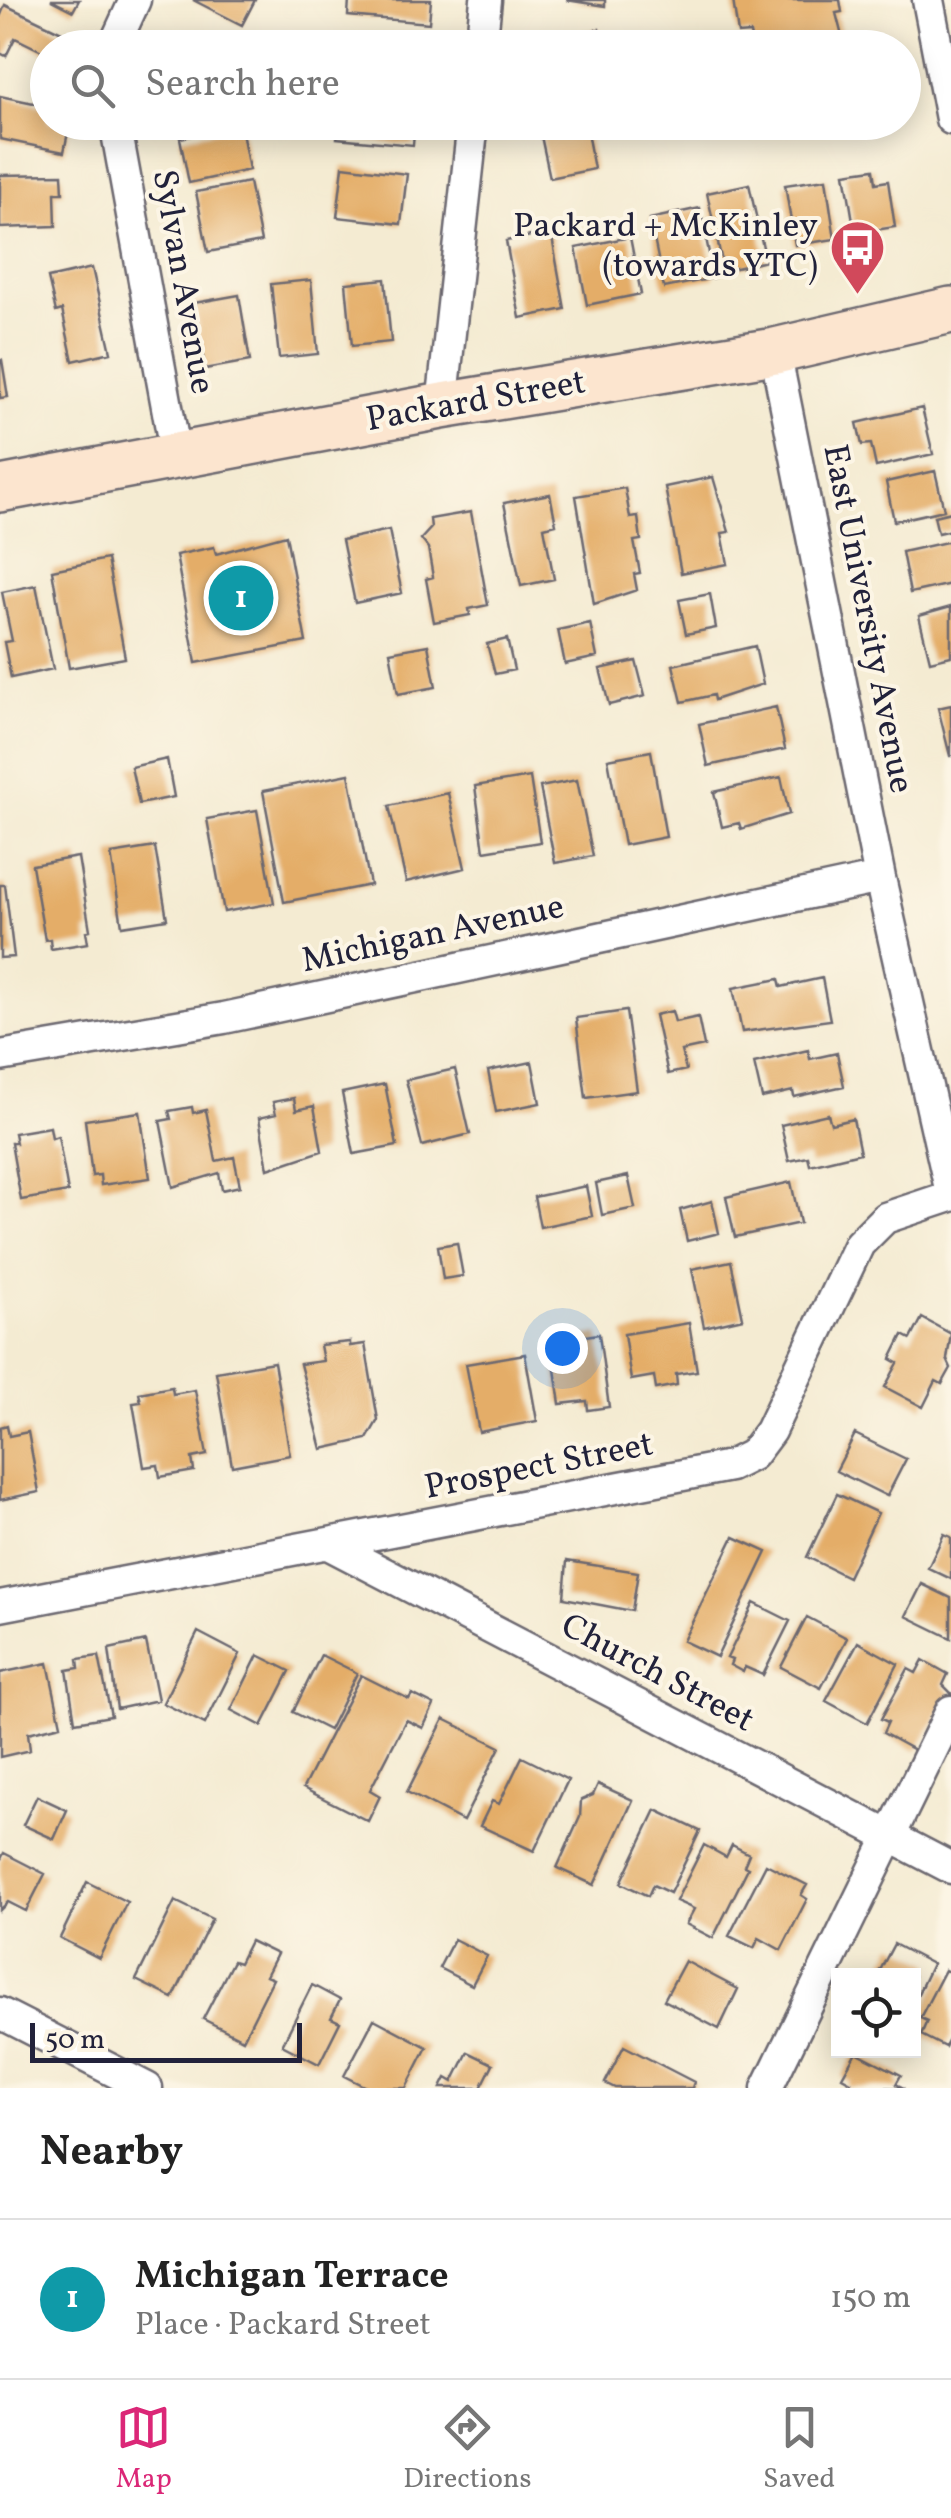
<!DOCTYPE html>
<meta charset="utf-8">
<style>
body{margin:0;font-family:Vollkorn,serif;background:#f2f2f2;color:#222}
.controls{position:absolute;right:30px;bottom:30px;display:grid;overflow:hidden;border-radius:0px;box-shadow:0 5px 25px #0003}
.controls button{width:90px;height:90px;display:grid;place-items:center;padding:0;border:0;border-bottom:2px solid #e0e0e0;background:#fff;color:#222;font:50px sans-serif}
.scale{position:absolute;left:30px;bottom:25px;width:272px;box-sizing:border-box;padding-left:10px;border:5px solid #22223b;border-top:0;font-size:28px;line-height:35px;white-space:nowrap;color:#22223b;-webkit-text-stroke:8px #fcf5e5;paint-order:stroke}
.you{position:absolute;left:562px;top:1348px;width:35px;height:35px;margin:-25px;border:8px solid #fff;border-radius:50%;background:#1a73e8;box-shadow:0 0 0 15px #1a73e833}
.badge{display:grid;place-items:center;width:65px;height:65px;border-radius:50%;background:#db2777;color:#fff;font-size:32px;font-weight:700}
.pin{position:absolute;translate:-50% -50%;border:5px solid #fff;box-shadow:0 2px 10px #0006}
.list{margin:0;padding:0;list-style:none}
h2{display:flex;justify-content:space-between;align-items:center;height:130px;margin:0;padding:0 40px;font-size:42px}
h2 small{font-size:32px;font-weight:400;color:#767676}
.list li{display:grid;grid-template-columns:65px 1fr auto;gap:30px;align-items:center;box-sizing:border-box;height:160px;padding:0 40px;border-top:2px solid #e0e0e0}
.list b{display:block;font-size:38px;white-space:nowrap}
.list p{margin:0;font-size:32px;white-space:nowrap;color:#767676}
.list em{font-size:32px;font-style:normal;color:#767676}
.icon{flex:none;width:55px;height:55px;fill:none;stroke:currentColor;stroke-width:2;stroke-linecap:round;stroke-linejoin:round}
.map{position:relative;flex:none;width:951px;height:2088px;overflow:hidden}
.search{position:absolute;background:#fff;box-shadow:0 5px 25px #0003;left:30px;right:30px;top:30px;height:110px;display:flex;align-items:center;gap:25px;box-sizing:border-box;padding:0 35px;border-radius:55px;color:#767676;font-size:38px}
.sheet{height:290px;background:#fff}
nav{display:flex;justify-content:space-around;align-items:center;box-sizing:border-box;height:140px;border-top:2px solid #e0e0e0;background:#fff;font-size:28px;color:#767676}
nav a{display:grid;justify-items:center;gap:5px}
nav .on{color:#db2777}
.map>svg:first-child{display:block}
.building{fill:#e4ad67}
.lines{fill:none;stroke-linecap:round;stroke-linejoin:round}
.minor-casing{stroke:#6c6870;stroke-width:35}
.secondary-casing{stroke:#6c6870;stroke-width:50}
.minor{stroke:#fff;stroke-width:30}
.secondary{stroke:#fce5cf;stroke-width:45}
.labels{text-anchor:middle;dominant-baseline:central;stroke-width:8;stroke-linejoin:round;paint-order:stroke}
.poi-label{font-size:35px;fill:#22223b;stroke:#fcf5e5;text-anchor:end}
.street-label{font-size:35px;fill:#22223b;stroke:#fcf5e5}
</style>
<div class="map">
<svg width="951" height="2088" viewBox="0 0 951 2088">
<rect width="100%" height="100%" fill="#fcf5e5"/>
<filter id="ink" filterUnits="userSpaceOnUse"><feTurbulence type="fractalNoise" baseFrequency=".01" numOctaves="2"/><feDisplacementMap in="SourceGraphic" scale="20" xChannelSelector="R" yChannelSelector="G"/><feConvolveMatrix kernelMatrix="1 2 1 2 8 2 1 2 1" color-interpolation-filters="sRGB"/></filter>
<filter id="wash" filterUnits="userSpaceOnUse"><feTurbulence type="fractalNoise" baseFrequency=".0048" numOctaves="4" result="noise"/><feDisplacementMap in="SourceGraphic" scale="40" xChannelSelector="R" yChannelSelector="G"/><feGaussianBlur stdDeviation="2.25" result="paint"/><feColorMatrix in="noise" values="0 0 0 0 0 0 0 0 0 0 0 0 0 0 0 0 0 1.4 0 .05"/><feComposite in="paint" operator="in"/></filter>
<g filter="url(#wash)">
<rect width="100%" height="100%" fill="#f4ebd2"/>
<g id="blocks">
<path class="building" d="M51 0H79L73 11Z
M193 0H255L242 25Z
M349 0H431L429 23 348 16Z
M566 0H605V6Z
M733 0H840L842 12 836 13 844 44 753 48 750 33 738 34Z
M5 5 68 35 63 48H48V54L15 38 6 56 0 53V17Z
M599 29 602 48H544L543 40Z
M0 96 48 106V122H70L64 152 0 139Z
M339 122H415L413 145 337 138Z
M808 122H846V124L810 131Z
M241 126 249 170 189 183 180 138Z
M586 127 594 169 550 178 541 136Z
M343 166 407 174 401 224 337 217Z
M874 169 876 183 888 181 895 227 855 233 845 173Z
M62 174 63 193H55L56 226 0 228V175Z
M826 179 835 239 795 245 785 185Z
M249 182 261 242 208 252 196 192Z
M749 184 766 261 724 271 707 193Z
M700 208 714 278 664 288 650 219Z
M551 232 565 309 520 318 506 241Z
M630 237 641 294 587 305 576 248Z
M92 268 111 352 73 361 62 310 56 312 48 278Z
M385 279 391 342 352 346 346 283Z
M311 280 318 354 279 358 271 284Z
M239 295 250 361 205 369 194 303Z
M2 360 8 397 0 398V361Z
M922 408 933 454 876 467 871 444 862 445 857 423Z
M935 471 944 510 894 521 886 482Z
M713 477 729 532 722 533 728 564 681 573 665 487Z
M625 488 630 518 638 517 641 540 634 541 640 573 634 574 637 590 594 604 576 496Z
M550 494 556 524 544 527 554 579 521 586 504 503Z
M471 512 488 605 469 609 470 615 434 622 426 579 433 577 428 548 421 539 431 528 430 519Z
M951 512V530L938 533 934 516Z
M389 530 402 593 355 603 342 540Z
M286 535 306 642 196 663 176 555 214 547 216 554Z
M951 541V584L910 593 902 552Z
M107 559 125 658 69 668 52 570Z
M36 585 53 669 11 678 4 642 12 641 2 592Z
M710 594 716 628 686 634 679 600Z
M951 607V656L930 661 919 616Z
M590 623 597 657 565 664 558 630Z
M507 639 514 670 495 674 487 644Z
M428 645 436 687 398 694 390 652Z
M755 646 763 684 714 700 713 695 682 702 673 665Z
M636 661 645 696 609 705 600 669Z
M951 705V756H950L938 708Z
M776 707 785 749 708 766 699 724Z
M651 751 666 837 624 845 608 759Z
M167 759 174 797 139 804 131 767Z
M349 774 370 885 284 902 263 791Z
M530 777 540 842 484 851 475 786Z
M781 777 789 814 741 829 739 823 722 827 714 792Z
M577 780 593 856 555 863 540 787Z
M448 793 465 868 406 882 389 806Z
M257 810 274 903 224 912 207 819Z
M155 847 167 919 122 926 111 854Z
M78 857 90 930 86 931 88 943 51 949 50 939 45 940 32 865Z
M0 885H5L14 957 0 958Z
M822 978 830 1020 742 1032 733 988 779 979 781 987Z
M626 1011 637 1091 586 1098 576 1018Z
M672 1011 675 1022 698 1017 704 1046 681 1051 686 1070 668 1074 655 1015Z
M808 1050 810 1059 837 1053 844 1086 794 1097 793 1091 762 1098 754 1063Z
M532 1062 540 1103 496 1112 488 1071Z
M455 1069 470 1134 422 1146 406 1080Z
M385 1084 397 1146 354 1154 342 1093Z
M294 1098 296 1110 314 1106 322 1151 268 1169 259 1118 276 1114 273 1102Z
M192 1107 193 1113 206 1110 216 1161 234 1157 240 1186 222 1190 219 1173 173 1187 160 1121 171 1119 169 1111Z
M140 1112 150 1178 101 1185 100 1175 92 1176 85 1120Z
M828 1114 831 1124 853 1119 860 1153 810 1165 808 1157 789 1161 781 1125Z
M50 1127 52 1138 58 1136 68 1192 21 1200 11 1143H16L14 1133Z
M628 1176 635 1208 602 1215 596 1183Z
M791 1182 800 1223 735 1237 726 1197Z
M586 1186 592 1216 540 1227 534 1197Z
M712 1201 719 1233 687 1241 680 1210Z
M457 1243 463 1276 443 1279 438 1246Z
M731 1261 743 1318 704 1327 692 1269Z
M922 1318 951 1334 947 1359 951 1368 942 1384 936 1381 923 1407 885 1387 898 1363 891 1359 903 1335 911 1339Z
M689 1323 697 1371 676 1374 677 1385 656 1389 654 1376 631 1380 624 1334Z
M599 1334 609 1407 588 1410 587 1401 560 1404 551 1341Z
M350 1342V1346L365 1344 378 1420 367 1439 322 1449 300 1364 323 1361 320 1345Z
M525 1354 537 1421 479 1432 466 1364Z
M274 1362 290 1455 232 1466 216 1372Z
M172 1387 173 1394 195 1390 207 1455 192 1458 194 1471 160 1477 158 1465 144 1467 133 1403 141 1402 139 1393Z
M7 1425 9 1436 28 1432 39 1492 0 1500V1427Z
M855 1434 906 1459 887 1496 836 1471Z
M837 1494 878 1513 848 1577 807 1557Z
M944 1534 951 1537V1579L928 1568Z
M734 1537 767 1552 717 1657 683 1641Z
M567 1561 638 1572 632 1611 564 1598Z
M922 1584 951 1598V1638L906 1616Z
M754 1603 790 1621 763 1675 745 1667 743 1672 730 1665 732 1660 727 1658Z
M807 1617 847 1638 821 1688 781 1667Z
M198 1632 240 1654 205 1724 163 1703Z
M146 1641 158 1700 117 1709 109 1649Z
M858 1642 898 1664 867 1723 826 1701Z
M258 1655 290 1671 262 1726 231 1710Z
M321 1655 357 1673 329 1730 293 1712Z
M99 1656 111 1716 75 1722 67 1670 79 1668 78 1659Z
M923 1660 948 1674 943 1685 951 1693 916 1751 883 1733 888 1722 881 1719 908 1669 916 1673Z
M48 1663 61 1725 28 1733 30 1750 0 1757V1673Z
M361 1675 409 1699 412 1694 434 1705 423 1728 406 1720 370 1790 380 1796 368 1821 303 1788Z
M444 1719 500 1747 463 1821 407 1792Z
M522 1757 568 1780 534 1851 480 1826 492 1801 499 1804Z
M598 1784 633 1800 594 1885 557 1868 580 1817 581 1800 593 1795Z
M37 1796 67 1810 54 1839 23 1825Z
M656 1810 700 1831 670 1893 653 1885 648 1896 621 1883Z
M704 1845 726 1857 732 1845 749 1854 744 1866 748 1868 713 1938 686 1924 694 1909 676 1901Z
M4 1853 45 1874 26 1911 8 1902 0 1910V1861Z
M766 1864 807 1885 801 1895 807 1899 781 1950 759 1938 754 1948 729 1936Z
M87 1882 127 1902 99 1958 60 1938Z
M175 1901 212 1919 173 1998 136 1980Z
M454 1939 487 1956 472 1985 439 1968Z
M250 1941 277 1954 266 1976 273 1979 243 2039 203 2019 233 1961 239 1963Z
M894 1944 932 1964 914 2002V1976H877Z
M685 1961 738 1989 719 2029 664 2000Z
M945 1970 951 1973V2036L945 2047 921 2035 927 2021 920 2018Z
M312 1985 340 2000 331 2018 340 2022 319 2064 282 2045Z
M374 2019 427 2047 406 2088H368L344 2076Z
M624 2046 694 2082 692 2088H615L605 2083Z
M468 2052 493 2064 481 2088H441L446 2078 453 2082Z
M856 2052 901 2075 896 2084 904 2088 848 2087 851 2082 842 2077Z"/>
</g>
</g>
<g filter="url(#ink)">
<use href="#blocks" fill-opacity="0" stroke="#6c6870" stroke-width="2.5"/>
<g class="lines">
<defs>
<path id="minor" d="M928 0 951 119
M113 48 135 0
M481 48 486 0
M115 122 176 456
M775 351 880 878 951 1193
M442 406 473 122
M0 1056 224 1018 880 878
M330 1545 951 1868
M0 1606 730 1466 752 1455 770 1431 859 1244 885 1218 951 1196
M0 2013 147 2088
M767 2088 951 1711"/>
<path id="secondary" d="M0 489 442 406 775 351 951 310"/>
</defs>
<use href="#minor" class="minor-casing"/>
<use href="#secondary" class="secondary-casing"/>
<use href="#minor" class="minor"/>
<use href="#secondary" class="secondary"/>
</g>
</g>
<defs>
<symbol id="bus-pin" viewBox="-11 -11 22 30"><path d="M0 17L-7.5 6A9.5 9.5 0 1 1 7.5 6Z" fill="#d1495b" stroke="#fcf5e5"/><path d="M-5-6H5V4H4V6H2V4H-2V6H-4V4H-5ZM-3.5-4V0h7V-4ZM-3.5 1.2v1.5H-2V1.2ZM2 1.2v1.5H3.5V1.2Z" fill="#fff"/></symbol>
</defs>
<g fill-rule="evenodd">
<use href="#bus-pin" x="826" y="216" width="63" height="86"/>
</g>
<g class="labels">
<g class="poi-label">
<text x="818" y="227">Packard + McKinley<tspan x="818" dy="40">(towards YTC)</tspan></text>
</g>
<g class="street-label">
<text transform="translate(182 282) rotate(80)">Sylvan Avenue</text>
<text transform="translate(476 402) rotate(-10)">Packard Street</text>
<text transform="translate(867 619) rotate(79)">East University Avenue</text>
<text transform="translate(433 935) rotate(-12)">Michigan Avenue</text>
<text transform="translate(539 1467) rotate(-11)">Prospect Street</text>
<text transform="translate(657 1674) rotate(28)">Church Street</text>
</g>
</g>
</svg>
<div class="controls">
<button><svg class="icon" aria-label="locate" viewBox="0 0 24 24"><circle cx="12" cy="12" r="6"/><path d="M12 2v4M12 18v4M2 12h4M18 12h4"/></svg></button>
</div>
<div class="scale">50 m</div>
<div class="you"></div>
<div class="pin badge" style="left:241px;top:598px;background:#0f9aa8">1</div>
<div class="search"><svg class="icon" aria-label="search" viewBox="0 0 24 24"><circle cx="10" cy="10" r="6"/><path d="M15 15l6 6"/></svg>Search here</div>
</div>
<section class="sheet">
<h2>Nearby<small></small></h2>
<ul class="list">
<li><span class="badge" style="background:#0f9aa8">1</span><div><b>Michigan Terrace</b><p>Place · Packard Street</p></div><em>150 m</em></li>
</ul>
</section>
<nav>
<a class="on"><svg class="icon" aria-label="map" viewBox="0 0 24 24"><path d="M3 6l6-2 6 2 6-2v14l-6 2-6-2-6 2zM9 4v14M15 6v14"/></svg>Map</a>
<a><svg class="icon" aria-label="directions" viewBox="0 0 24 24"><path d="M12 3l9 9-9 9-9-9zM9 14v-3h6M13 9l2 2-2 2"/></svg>Directions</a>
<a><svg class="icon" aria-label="saved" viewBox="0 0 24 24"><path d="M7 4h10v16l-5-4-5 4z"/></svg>Saved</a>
</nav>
